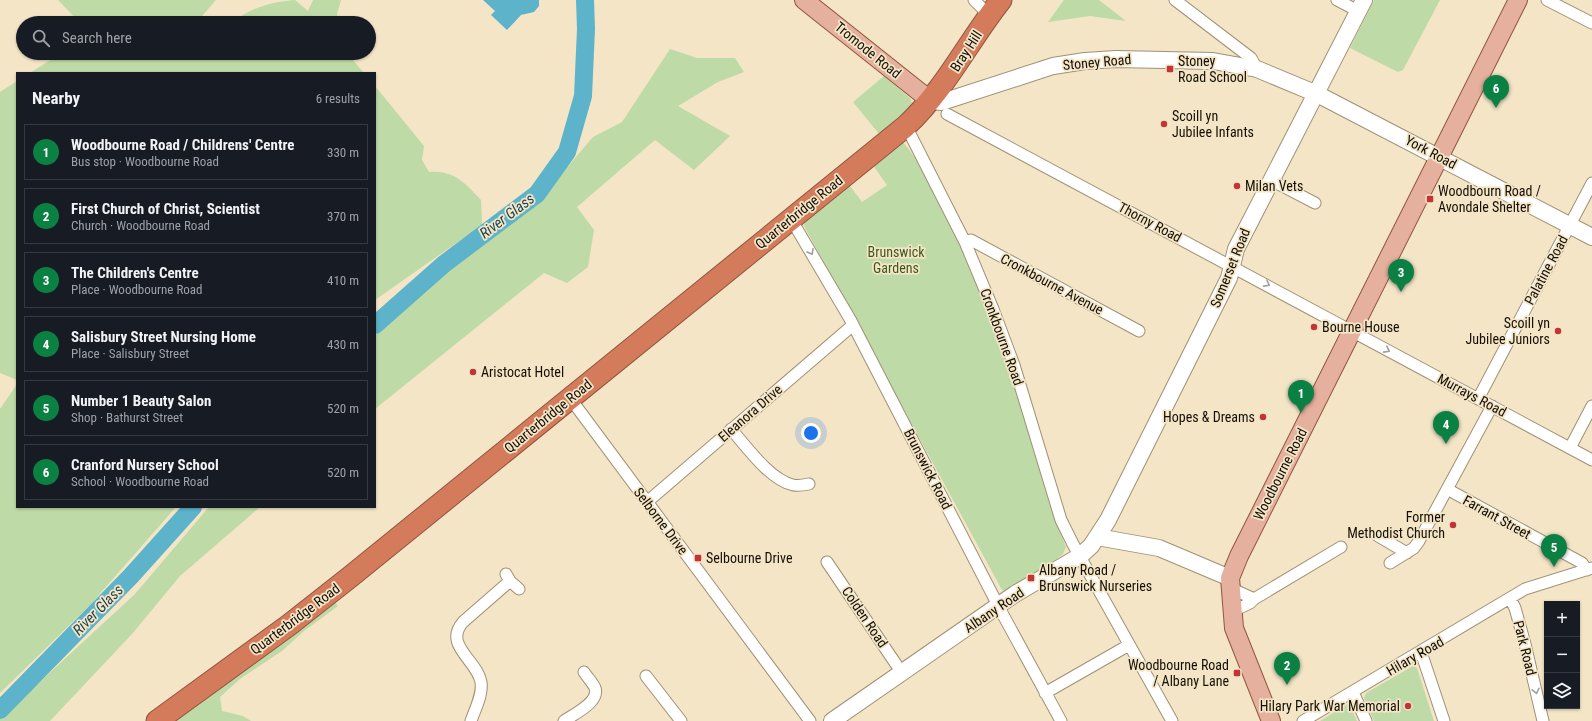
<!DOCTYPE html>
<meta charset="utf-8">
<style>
body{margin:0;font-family:"Roboto Condensed",sans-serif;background:#20242c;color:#f1f3f6}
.controls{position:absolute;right:12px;bottom:12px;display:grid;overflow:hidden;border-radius:0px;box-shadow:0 1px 3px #0004}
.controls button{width:36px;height:36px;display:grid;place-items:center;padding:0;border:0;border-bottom:1px solid #363941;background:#171b24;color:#f1f3f6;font:20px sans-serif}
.you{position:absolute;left:811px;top:433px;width:14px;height:14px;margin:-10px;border:3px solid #fff;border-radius:50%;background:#1a73e8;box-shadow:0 0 0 6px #1a73e833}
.badge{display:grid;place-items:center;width:26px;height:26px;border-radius:50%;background:#0b8043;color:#fff;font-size:13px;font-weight:700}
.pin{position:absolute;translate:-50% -33px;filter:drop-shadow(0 1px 2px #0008)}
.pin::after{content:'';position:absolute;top:21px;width:14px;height:12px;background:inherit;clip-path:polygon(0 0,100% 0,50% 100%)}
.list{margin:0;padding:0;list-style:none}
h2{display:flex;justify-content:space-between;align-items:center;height:52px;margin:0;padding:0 16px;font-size:17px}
h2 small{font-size:13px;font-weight:400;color:#9ea1a6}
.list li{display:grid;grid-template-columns:26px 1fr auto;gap:12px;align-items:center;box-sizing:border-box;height:56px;margin:0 8px 8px;padding:0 8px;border:1px solid #363941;border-radius:0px}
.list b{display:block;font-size:15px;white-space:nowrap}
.list p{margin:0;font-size:13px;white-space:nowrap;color:#9ea1a6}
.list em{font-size:13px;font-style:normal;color:#9ea1a6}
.icon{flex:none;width:22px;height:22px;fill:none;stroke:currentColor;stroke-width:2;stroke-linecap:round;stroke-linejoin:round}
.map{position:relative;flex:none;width:1592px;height:721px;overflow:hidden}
.search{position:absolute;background:#171b24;box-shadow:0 1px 3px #0004;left:16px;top:16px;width:360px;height:44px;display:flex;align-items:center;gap:10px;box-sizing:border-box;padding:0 14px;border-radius:22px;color:#9ea1a6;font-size:15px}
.panel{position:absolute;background:#171b24;box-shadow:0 1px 3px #0004;left:16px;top:72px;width:360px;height:436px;border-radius:0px}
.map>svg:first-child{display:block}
.green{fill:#bedaa6}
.water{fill:#5cb3ca}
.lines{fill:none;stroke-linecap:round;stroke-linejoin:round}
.river{stroke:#5cb3ca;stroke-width:18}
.street-casing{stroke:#9f9175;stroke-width:13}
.secondary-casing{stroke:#9f9175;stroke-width:18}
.primary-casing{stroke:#91553e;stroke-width:20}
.highway-casing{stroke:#91553e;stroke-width:23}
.street{stroke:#fff;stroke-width:11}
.secondary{stroke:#fff;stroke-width:16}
.primary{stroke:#e5b09d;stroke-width:18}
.highway{stroke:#d47b5c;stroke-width:21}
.oneway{stroke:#a19f9b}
.poi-dot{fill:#c33437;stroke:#f4e5c7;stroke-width:1.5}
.labels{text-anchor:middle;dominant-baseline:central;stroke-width:3.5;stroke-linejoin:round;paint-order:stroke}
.street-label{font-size:14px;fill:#140f05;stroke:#f4e5c7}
.poi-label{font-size:14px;fill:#140f05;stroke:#f4e5c7;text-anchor:start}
.park-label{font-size:14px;fill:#3c591a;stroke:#f4e5c7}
.water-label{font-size:15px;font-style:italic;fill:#1d4550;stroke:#f4e5c7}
</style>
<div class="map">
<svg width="1592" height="721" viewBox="0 0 1592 721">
<rect width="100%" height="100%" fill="#f4e5c7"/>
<path class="green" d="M58 0H216L196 23H80Z
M295 0 308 11 313 0H341L337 14 339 23H231C250 8 271 2 295 0Z
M1064 0H1099L1126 21 1090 16 1048 22Z
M1374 0H1440L1403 70 1398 72 1350 48Z
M670 49 697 58H735L744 72 718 82 678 106 730 136 694 170 655 140 577 207 594 230 588 267 567 283 544 273 375 409V336L446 273 539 200 593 137 622 122Z
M61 53H198L200 56 203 53H347L364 73H30Z
M884 76 911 99 912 105 880 135 853 102Z
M17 81V380L0 373V92Z
M375 86 424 146 422 160 429 172C454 170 465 183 481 200L482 225 375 300Z
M902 141C923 164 937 197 950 225 972 270 992 317 1008 365 1029 425 1042 488 1066 547L1063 554 1058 558 1004 591 1002 590 804 226 807 213 847 182 862 202 887 185 872 164Z
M17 384V507H176L90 605 0 693V409Z
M209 507H260L180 576 132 634 50 721H0V712L19 701 135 594Z
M331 598 338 606 304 631 282 651 240 679 220 697 222 711 243 716 251 721H167Z
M1413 666 1417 668 1434 721H1374L1364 698 1366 693Z
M1349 703 1357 721H1320Z"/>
<path class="water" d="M483 0H539V6L534 12 521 15 507 30 491 15 495 11Z"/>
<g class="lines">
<path class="river" d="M375 325 444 264 537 194 567 152 583 96 586 29 585 0
M0 710 131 576 193 507"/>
<defs>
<path id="street" d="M974 0 989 15
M1175 0 1251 58 1257 69
M1337 0 1358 11
M1547 0 1592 23
M947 114 1592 460
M906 126 965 242 993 309 1014 365 1061 520 1074 546 1172 721
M1271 180 1315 203
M791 219 850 319 1002 613 1061 721
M965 242 971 240 1139 331
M570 398 810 721
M1478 399 1592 183
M731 429C746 446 770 480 793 485 798 486 804 485 809 484
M1570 448 1592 406
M1447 489 1582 563 1587 570
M647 502 853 325
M1378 536 1407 553
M827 562 902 673
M1390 563 1414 548 1419 541 1492 406
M506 574 510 581 519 589
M1230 588 1254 599
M1511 600 1515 608 1525 644 1543 721
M1231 612 1250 603 1254 599 1341 547
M1421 652 1444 721
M646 676 681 721
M1353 692 1366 721
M1045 693 1129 645
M471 721C475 709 483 695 481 682 477 660 443 645 463 622L510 581
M564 721C574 714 600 702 595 688 593 683 587 677 584 672
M1303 721 1525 589 1592 568"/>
<path id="secondary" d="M931 101 942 102 1053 66 1085 61 1116 59 1213 61 1257 69 1317 94 1592 237
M1097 537 1159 548 1230 578
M832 721 1015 594 1080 556 1091 546 1108 520 1229 278 1236 249 1251 220 1364 0"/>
<path id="primary" d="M804 0 931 101
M1271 721 1234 628 1230 578 1239 556 1518 0"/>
<path id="highway" d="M157 721 289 625 350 577 906 126C947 87 967 43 1001 0"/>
</defs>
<use href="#street" class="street-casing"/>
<use href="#secondary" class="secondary-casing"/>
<use href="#primary" class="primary-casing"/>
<use href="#highway" class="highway-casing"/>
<use href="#street" class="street"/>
<use href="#secondary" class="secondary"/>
<use href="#primary" class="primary"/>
<use href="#highway" class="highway"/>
</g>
<defs><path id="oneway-chevron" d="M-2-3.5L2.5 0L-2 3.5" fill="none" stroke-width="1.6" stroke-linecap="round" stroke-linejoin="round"/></defs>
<g class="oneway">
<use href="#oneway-chevron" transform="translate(811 252) rotate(60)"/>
<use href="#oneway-chevron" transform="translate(1267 284) rotate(28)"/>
<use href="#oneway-chevron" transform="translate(1387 350) rotate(28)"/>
<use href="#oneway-chevron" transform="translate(1536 691) rotate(77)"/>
</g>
<g class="poi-dot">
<rect x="1166" y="65" width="8" height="8" rx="2"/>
<circle cx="1164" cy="124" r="4"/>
<circle cx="1237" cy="186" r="4"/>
<rect x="1426" y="195" width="8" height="8" rx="2"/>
<circle cx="1314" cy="327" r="4"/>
<circle cx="1558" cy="331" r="4"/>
<circle cx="473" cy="372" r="4"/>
<circle cx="1263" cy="417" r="4"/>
<circle cx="1453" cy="525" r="4"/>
<rect x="694" y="554" width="8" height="8" rx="2"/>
<rect x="1027" y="574" width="8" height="8" rx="2"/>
<rect x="1233" y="669" width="8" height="8" rx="2"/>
<circle cx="1408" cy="706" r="4"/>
</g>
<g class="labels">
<g class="street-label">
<text transform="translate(868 50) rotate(39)">Tromode Road</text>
<text transform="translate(966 51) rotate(-57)">Bray Hill</text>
<text transform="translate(1097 62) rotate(-5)">Stoney Road</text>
<text transform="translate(1431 152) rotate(28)">York Road</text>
<text transform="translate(799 212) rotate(-39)">Quarterbridge Road</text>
<text transform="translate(1150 222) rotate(28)">Thorny Road</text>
<text transform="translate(1230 268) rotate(-68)">Somerset Road</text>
<text transform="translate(1546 270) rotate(-62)">Palatine Road</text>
<text transform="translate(1052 284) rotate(28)">Cronkbourne Avenue</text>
<text transform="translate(1002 337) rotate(70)">Cronkbourne Road</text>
<text transform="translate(1472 395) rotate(28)">Murrays Road</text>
<text transform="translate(750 413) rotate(-41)">Eleanora Drive</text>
<text transform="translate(548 416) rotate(-39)">Quarterbridge Road</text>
<text transform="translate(928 469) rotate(63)">Brunswick Road</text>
<text transform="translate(1280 474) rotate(-63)">Woodbourne Road</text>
<text transform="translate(1497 517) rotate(29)">Farrant Street</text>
<text transform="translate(661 521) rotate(53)">Selborne Drive</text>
<text transform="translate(994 610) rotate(-34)">Albany Road</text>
<text transform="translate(865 617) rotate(56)">Colden Road</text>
<text transform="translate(295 619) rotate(-37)">Quarterbridge Road</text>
<text transform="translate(1525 648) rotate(76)">Park Road</text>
<text transform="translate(1415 656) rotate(-30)">Hilary Road</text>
</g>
<g class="poi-label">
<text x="1178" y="61">Stoney<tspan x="1178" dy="16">Road School</tspan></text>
<text x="1172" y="116">Scoill yn<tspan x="1172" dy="16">Jubilee Infants</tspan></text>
<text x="1245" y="186">Milan Vets</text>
<text x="1438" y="191">Woodbourn Road /<tspan x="1438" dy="16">Avondale Shelter</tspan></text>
<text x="1550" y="323" text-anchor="end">Scoill yn<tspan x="1550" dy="16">Jubilee Juniors</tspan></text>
<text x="1322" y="327">Bourne House</text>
<text x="481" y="372">Aristocat Hotel</text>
<text x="1255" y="417" text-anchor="end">Hopes &amp; Dreams</text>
<text x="1445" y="517" text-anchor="end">Former<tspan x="1445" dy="16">Methodist Church</tspan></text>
<text x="706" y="558">Selbourne Drive</text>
<text x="1039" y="570">Albany Road /<tspan x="1039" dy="16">Brunswick Nurseries</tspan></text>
<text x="1229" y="665" text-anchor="end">Woodbourne Road<tspan x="1229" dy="16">/ Albany Lane</tspan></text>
<text x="1400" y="706" text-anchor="end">Hilary Park War Memorial</text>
</g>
<g class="park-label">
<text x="896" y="252">Brunswick<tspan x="896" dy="16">Gardens</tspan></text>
</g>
<g class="water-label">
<text transform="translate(507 216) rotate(-37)">River Glass</text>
<text transform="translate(98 610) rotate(-45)">River Glass</text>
</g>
</g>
</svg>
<div class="controls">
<button>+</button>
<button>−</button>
<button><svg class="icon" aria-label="layers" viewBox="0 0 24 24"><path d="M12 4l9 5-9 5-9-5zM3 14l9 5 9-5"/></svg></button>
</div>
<div class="you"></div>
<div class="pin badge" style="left:1301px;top:413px">1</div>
<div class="pin badge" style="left:1287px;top:685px">2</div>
<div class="pin badge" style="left:1401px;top:292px">3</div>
<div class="pin badge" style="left:1446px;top:444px">4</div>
<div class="pin badge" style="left:1554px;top:567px">5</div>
<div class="pin badge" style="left:1496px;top:108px">6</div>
<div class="search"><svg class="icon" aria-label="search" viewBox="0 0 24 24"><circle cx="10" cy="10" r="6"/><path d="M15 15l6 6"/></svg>Search here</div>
<section class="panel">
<h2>Nearby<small>6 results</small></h2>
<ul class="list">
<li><span class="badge">1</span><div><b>Woodbourne Road / Childrens' Centre</b><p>Bus stop · Woodbourne Road</p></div><em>330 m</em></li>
<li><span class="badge">2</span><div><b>First Church of Christ, Scientist</b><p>Church · Woodbourne Road</p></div><em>370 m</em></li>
<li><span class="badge">3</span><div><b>The Children's Centre</b><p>Place · Woodbourne Road</p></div><em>410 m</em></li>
<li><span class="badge">4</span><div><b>Salisbury Street Nursing Home</b><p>Place · Salisbury Street</p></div><em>430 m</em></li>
<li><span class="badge">5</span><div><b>Number 1 Beauty Salon</b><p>Shop · Bathurst Street</p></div><em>520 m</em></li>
<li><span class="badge">6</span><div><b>Cranford Nursery School</b><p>School · Woodbourne Road</p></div><em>520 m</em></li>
</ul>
</section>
</div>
